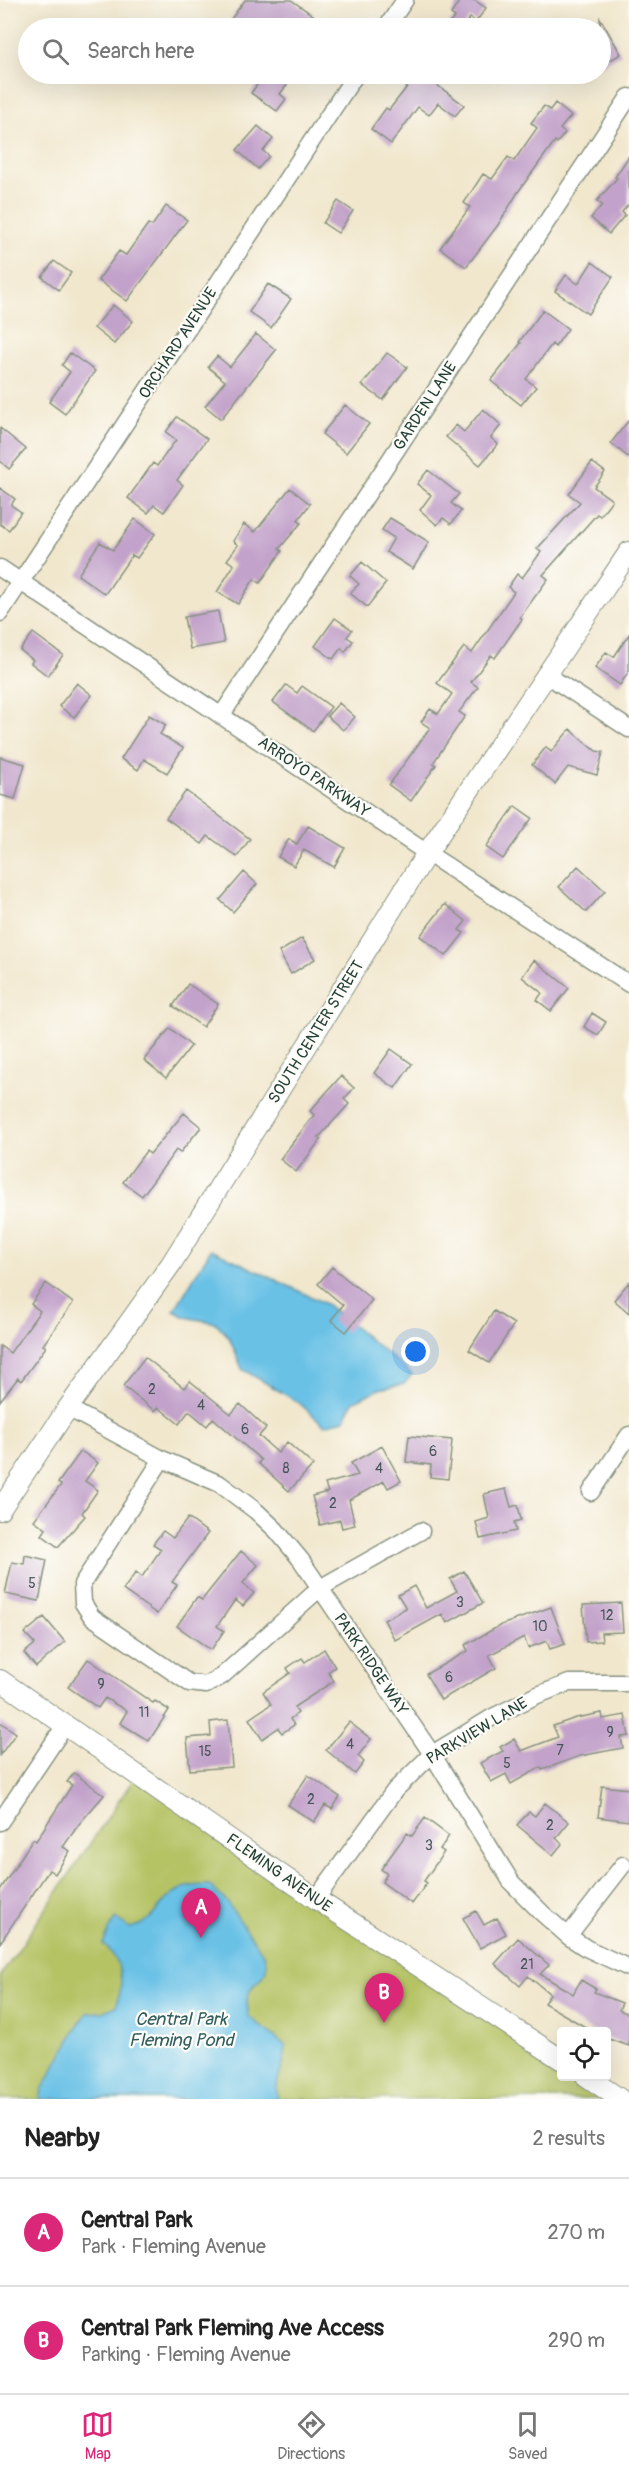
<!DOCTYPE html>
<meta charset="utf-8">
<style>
body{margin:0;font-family:Pangolin,sans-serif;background:#f6f6f6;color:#222}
.controls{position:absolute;right:18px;bottom:18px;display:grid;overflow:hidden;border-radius:6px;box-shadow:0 6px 24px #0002}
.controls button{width:54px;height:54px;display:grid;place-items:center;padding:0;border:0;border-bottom:2px solid #e0e0e0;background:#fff;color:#222;font:30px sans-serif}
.you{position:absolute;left:416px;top:1352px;width:21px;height:21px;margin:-15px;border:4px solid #fff;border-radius:50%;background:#1a73e8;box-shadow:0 0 0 9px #1a73e833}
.badge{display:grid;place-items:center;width:39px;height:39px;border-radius:50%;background:#db2777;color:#fff;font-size:20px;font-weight:700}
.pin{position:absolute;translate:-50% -50px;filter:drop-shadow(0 2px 3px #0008)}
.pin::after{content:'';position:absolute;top:32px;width:21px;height:18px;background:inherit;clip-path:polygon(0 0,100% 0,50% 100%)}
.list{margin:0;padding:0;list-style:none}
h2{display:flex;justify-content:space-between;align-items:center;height:78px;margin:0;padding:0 24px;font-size:26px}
h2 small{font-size:20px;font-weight:400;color:#767676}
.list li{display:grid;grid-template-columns:39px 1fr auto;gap:18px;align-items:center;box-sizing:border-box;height:108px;padding:0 24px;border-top:2px solid #e0e0e0}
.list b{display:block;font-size:22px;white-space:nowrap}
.list p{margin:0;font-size:20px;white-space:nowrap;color:#767676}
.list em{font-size:20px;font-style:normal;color:#767676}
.icon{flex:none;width:33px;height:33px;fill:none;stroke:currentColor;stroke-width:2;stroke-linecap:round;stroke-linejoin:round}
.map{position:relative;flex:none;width:629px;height:2099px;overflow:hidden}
.search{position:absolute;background:#fff;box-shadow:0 6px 24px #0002;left:18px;right:18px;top:18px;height:66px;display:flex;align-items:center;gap:15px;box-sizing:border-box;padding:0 21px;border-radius:33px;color:#767676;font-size:22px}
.sheet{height:294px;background:#fff}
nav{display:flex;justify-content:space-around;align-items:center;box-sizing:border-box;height:84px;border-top:2px solid #e0e0e0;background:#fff;font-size:16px;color:#767676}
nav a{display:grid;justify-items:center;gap:3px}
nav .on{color:#db2777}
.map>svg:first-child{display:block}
.green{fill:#b5c365;stroke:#6a804c;stroke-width:1.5}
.water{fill:#69c1e6;stroke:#447f8d;stroke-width:1.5}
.building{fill:#c2a2ca}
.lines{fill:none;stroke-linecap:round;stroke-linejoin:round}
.minor-casing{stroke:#889280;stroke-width:19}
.tertiary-casing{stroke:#889280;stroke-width:22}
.minor{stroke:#fff;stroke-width:16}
.tertiary{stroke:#fff;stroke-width:20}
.labels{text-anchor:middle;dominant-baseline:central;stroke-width:4.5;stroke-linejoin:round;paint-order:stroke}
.number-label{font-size:14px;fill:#48565a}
.street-label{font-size:16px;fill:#1f3d34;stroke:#fdfcf7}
.water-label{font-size:18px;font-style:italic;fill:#325e60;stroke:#fdfcf7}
</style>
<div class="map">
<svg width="629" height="2099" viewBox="0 0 629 2099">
<rect width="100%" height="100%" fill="#fdfcf7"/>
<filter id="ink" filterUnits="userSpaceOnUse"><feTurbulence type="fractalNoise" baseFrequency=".0167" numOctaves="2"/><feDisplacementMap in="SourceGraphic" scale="12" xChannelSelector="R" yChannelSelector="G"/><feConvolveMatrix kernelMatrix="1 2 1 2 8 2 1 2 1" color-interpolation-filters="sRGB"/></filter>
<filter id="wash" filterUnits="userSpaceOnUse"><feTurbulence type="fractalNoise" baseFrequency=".008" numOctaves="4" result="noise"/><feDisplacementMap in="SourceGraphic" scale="24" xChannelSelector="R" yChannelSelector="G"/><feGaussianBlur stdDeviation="1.35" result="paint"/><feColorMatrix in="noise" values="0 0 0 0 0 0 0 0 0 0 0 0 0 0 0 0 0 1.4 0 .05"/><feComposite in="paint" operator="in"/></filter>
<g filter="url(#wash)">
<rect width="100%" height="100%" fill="#f1e7cd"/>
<path class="green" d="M137 1774 561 2060 562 2076 587 2077 622 2099H0V1977Z"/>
<path class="water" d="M211 1249 326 1304 412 1374 404 1384 379 1389 353 1402 344 1420 324 1425 298 1402 242 1369 229 1337 216 1323 185 1317 174 1311Z
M209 1885 227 1902 264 1955C272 1976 257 1978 249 1993 245 2000 248 2009 249 2017L285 2045C288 2065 273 2077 278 2099H40L43 2088 76 2029 87 2013 102 2012 116 2006C125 1983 122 1960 103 1944L115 1918 130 1928C158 1922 157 1900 181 1889 189 1885 200 1885 209 1885Z"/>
<g id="blocks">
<path class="building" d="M245 0H291L314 16 305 28H294L286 23 282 28H244L231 19Z
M460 0H474L486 8 476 22 470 18 463 28H445L455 17 451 14Z
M600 18 621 54 600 66Z
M265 74H271L287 85 280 94 286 99 277 111 251 93Z
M417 74H422L464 105 455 116 438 103 429 115 418 107 391 144 371 129 386 108 389 110Z
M555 103 571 116 560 129 565 133 557 143 555 141 518 192 498 225 466 267 440 248 470 207 464 203 483 174 492 179 508 157 514 161 537 128 531 123 544 106 550 110Z
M258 126 273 139 263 151 269 156 258 169 237 150Z
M629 156V204L622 212 625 215 609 234 591 218 602 205 597 201 617 178 615 177Z
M338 201 353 211 338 233 323 223Z
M166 206 187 220 127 301 98 280 119 251 126 255 148 224 152 226Z
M54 261 71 273 59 290 42 277Z
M592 262 613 277 588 314 555 291 566 275 578 284Z
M268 284 291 299 271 328 249 312Z
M113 305 133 321 114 344 94 328Z
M543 310 568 329 555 347 552 344 526 379 536 387 521 405 491 381 521 343 519 342Z
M256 334 276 350 221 419 205 406 225 381 208 367 217 356 230 367Z
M70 353 95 371 65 414 49 402 70 372 62 365Z
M387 353 407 367 383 400 362 385Z
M345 405 369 424 346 453 322 434Z
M483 409 501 425 491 438 498 444 480 465 446 437 456 425 464 432Z
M177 417 207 439 177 480 183 485 164 512 154 505 148 513 128 498 153 463 157 466 176 440 166 432Z
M629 420V458L611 443Z
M0 428 26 449 9 469 0 461Z
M592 462 605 472 594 487 612 500 600 516 597 514 543 575 548 579 520 617 522 619 495 658 491 655 471 682 478 687 459 712 465 716 433 763 436 765 411 801 389 785 430 728 421 722 430 709 438 714 452 694 437 683 464 647 472 653 514 592 508 587 517 574 522 578 541 552 537 549 580 502 569 494Z
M428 470 459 494 451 503 461 511 451 524 443 518 437 525 420 510 431 495 417 484Z
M0 488 15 499 11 505 21 512 9 530 0 524Z
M290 488 310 504 298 520 301 523 279 549 282 551 260 583 254 579 238 604 217 592 234 565 227 560 238 545 233 541 244 524 255 532Z
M390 518 429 542 413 569 386 552 394 538 382 530Z
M135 519 155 534 137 558 132 555 105 594 78 575 100 542 113 550Z
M362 562 386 583 367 607 350 593 359 584 350 576Z
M218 611 224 643 190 649 184 617Z
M335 618 352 630 347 637 353 641 345 652 341 648 333 659 315 646Z
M33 633 63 655 48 676 31 663 33 660 20 650Z
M629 634V671L620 685 595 668 606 652 614 657Z
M77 683 92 695 74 717 59 706Z
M286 685 297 693 302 686 331 707 313 731 273 702Z
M339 703 355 717 343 730 327 716Z
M149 715 166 725 160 734 183 748 167 773 144 759 138 770 121 759Z
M570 729 596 751 603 752 597 775 568 767 555 784 532 765 546 747 551 752Z
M0 757 25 764 15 799 0 795Z
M186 791 250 839 237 857 208 836 202 844 166 818Z
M515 806 532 818 503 859 486 847Z
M308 826 345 848 334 867 304 850 294 866 278 857 289 839 297 844Z
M578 866 605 891 586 912 559 887Z
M244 872 257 884 233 912 220 900Z
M445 904 466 921 459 930 464 933 446 956 420 936Z
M302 938 315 959 291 974 279 952Z
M534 960 569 988 551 1011 537 1000 542 993 522 977Z
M188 984 218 1004 203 1027 173 1006Z
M592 1013 606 1022 598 1035 584 1027Z
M170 1028 191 1046 166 1078 144 1060Z
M391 1049 412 1064 395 1088 374 1073Z
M341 1076 354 1088 344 1099 349 1104 319 1137 321 1139 296 1172 280 1159 314 1115 310 1111Z
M184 1113 201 1127 180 1153 176 1150 142 1196 123 1182 146 1151 150 1154Z
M332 1267 372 1300 346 1332 331 1320 343 1305 318 1284Z
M629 1282V1313L614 1300Z
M46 1283 73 1303 43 1345 46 1347 21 1381 18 1378 0 1401V1346L10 1353 40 1311 31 1304Z
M494 1311 514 1324 489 1363 469 1350Z
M145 1357 184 1388 190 1381 231 1414 240 1404 266 1428 259 1436 278 1453 287 1442 313 1465 289 1491 258 1463 261 1460 213 1418 207 1426 189 1411 179 1424 158 1407 155 1411 123 1386Z
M409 1436 452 1440 448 1479 430 1477 431 1465 406 1462Z
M382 1446 401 1481 388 1488 384 1481 349 1500 355 1525 342 1528 340 1520 320 1525 312 1496 328 1492 325 1484 358 1475 351 1463Z
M81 1451 98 1463 85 1481 98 1490 82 1513 85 1516 58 1547 42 1535 46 1529 34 1520 61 1485 58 1483Z
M506 1489 511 1507 518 1505 521 1520 514 1522 516 1531 480 1539 476 1522 489 1518 484 1494Z
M188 1518 208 1533 172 1582 177 1585 157 1614 123 1590 136 1572 142 1577 161 1549 153 1544 163 1531 173 1538Z
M241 1551 258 1565 243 1583 254 1593 243 1606 235 1600 217 1626 224 1631 211 1650 177 1626 197 1597 202 1600Z
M25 1555 47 1560 39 1601 5 1594 12 1562 24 1564Z
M464 1571 483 1603 447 1623 442 1614 395 1640 384 1620 406 1608 398 1595 414 1586 426 1608 457 1591 450 1579Z
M621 1603 623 1632 601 1633 602 1641 586 1642 583 1605Z
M551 1607 565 1644 550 1649 547 1641 528 1648 524 1637 489 1655 496 1668 441 1700 426 1674 468 1651 465 1645 501 1625Z
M44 1617 65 1642 36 1667 24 1653 35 1644 25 1633Z
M324 1649 335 1667 328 1672 334 1681 294 1707 298 1713 290 1719 294 1725 282 1733 278 1728 262 1739 249 1719 271 1704 263 1692 290 1673 287 1668 302 1658 305 1662Z
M88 1659 153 1703 155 1701 169 1710 149 1741 120 1723 127 1711 105 1698 98 1708 68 1687Z
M602 1713 603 1719 625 1715 629 1736 621 1737 623 1748 580 1756 542 1770 541 1767 511 1784 506 1774 491 1782 480 1763 503 1751 500 1747 514 1739 521 1751 558 1737 553 1726 576 1718Z
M228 1720 232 1767 190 1770 187 1738 211 1736 210 1722Z
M0 1722 16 1733 0 1755Z
M349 1722 371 1739 358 1756 364 1762 355 1774 326 1750Z
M74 1773 104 1795 79 1824 63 1847 70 1851 55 1874 49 1870 0 1943V1890L33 1839 36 1841 72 1785 67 1782Z
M308 1775 340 1797 332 1809 325 1805 314 1822 288 1805Z
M602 1786 629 1789V1821L598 1817Z
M545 1803 569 1822 556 1838 562 1844 553 1855 517 1825 529 1812 535 1816Z
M425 1818 449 1836 440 1849 444 1852 424 1881 427 1883 412 1904 382 1882 387 1874 381 1869 407 1833 412 1836Z
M476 1911 484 1925 497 1918 506 1934 480 1948 463 1918Z
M518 1938 549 1965 540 1974 573 1994 581 1980 596 1989 594 1992 622 2003 619 2010 629 2014V2046L606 2038V2031H592L544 2003 550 1994 528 1976 520 1986 495 1964Z"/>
</g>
</g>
<g filter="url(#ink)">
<use href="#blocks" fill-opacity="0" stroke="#889280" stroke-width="1.5"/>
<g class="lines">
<defs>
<path id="minor" d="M386 28 405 0
M0 568 427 853 629 984
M0 613 356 74
M547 675 629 729
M221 716 629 97
M68 1408 162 1459 220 1484 256 1511 276 1530 301 1560 432 1754 512 1883 542 1913 568 1936 586 1948 629 1968
M162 1459 82 1584 83 1603 92 1617 189 1683 206 1685 222 1676 320 1588 421 1531
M591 1492 629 1435
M0 1822 66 1724
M316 1899 395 1790 432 1754 491 1718 535 1696 569 1683H629
M568 1936 623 1865"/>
<path id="tertiary" d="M0 1510 68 1408 171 1264 427 853 629 552
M0 1680 316 1899 562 2060
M586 2076 620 2099"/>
</defs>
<use href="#minor" class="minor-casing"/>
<use href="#tertiary" class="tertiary-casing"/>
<use href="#minor" class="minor"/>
<use href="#tertiary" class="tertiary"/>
</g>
</g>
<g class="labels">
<g class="number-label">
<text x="152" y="1389">2</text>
<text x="201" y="1405">4</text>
<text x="245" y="1429">6</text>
<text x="433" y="1451">6</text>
<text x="286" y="1468">8</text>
<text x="379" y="1468">4</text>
<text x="333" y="1503">2</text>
<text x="32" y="1583">5</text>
<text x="460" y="1602">3</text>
<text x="607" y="1615">12</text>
<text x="540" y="1626">10</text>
<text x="449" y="1677">6</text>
<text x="101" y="1684">9</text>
<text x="144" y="1712">11</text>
<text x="610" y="1732">9</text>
<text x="350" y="1744">4</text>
<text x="560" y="1750">7</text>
<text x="205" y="1751">15</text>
<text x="507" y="1763">5</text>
<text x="311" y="1799">2</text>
<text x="550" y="1825">2</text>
<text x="429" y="1845">3</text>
<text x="527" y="1964">21</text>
</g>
<g class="street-label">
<text transform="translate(178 343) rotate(-57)">ORCHARD AVENUE</text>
<text transform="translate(425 406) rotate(-57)">GARDEN LANE</text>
<text transform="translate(314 777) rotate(34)">ARROYO PARKWAY</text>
<text transform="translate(316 1032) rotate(-58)">SOUTH CENTER STREET</text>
<text transform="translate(371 1664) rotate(56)">PARK RIDGE WAY</text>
<text transform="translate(477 1731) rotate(-31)">PARKVIEW LANE</text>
<text transform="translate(279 1873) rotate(35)">FLEMING AVENUE</text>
</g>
<g class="water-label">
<text x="181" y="2019">Central Park<tspan x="181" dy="21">Fleming Pond</tspan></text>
</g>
</g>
</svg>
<div class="controls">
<button><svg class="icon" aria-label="locate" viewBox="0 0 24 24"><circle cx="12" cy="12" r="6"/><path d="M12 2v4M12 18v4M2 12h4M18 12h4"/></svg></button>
</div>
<div class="you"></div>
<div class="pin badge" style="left:201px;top:1938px">A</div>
<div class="pin badge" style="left:384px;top:2023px">B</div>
<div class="search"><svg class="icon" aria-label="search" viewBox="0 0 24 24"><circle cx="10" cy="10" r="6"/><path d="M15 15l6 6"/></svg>Search here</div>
</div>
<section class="sheet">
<h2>Nearby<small>2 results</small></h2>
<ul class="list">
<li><span class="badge">A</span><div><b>Central Park</b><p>Park · Fleming Avenue</p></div><em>270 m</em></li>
<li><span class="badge">B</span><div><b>Central Park Fleming Ave Access</b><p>Parking · Fleming Avenue</p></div><em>290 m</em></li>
</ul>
</section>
<nav>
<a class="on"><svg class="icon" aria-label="map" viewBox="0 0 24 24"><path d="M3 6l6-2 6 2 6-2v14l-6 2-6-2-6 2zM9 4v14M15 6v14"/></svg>Map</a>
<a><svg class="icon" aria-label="directions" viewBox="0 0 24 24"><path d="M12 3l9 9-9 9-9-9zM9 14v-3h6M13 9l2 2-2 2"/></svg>Directions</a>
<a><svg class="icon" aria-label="saved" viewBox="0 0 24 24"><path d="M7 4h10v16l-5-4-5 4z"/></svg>Saved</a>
</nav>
